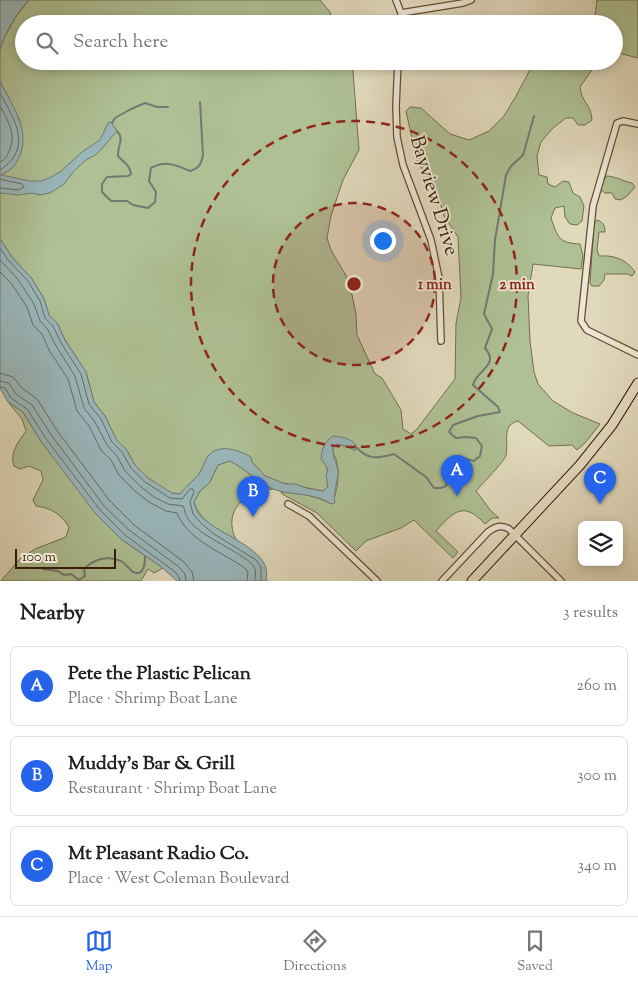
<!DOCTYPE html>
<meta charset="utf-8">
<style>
body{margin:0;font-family:"Sorts Mill Goudy",serif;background:#f6f6f6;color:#222}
.controls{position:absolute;right:15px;bottom:15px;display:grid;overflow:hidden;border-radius:8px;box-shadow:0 2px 8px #0003}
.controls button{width:45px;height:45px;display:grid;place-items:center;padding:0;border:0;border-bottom:1px solid #e0e0e0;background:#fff;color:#222;font:25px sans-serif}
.scale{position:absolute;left:15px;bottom:12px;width:101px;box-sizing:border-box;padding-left:5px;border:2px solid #3a1d07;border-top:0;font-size:14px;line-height:18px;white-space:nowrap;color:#3a1d07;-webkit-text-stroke:4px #ece6d3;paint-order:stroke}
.you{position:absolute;left:382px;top:240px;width:18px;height:18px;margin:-12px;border:4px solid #fff;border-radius:50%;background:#1a73e8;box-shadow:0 0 0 8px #1a73e833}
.badge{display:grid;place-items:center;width:32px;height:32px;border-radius:50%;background:#2563eb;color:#fff;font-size:16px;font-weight:700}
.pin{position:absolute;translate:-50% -41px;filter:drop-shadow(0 1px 2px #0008)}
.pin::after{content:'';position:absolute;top:26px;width:18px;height:15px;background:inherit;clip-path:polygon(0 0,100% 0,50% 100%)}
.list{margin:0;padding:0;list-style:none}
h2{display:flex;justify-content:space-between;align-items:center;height:65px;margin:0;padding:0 20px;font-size:21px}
h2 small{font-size:16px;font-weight:400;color:#767676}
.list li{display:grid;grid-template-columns:32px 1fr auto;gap:15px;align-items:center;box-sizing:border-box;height:80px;margin:0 10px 10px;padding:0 10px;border:1px solid #e0e0e0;border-radius:8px}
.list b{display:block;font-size:19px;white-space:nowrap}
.list p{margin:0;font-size:16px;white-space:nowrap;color:#767676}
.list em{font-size:16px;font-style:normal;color:#767676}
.icon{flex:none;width:28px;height:28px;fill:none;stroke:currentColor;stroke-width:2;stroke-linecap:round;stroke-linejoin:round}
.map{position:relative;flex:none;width:638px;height:581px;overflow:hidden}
.search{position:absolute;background:#fff;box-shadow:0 2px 8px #0003;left:15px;right:15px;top:15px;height:55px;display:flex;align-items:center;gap:12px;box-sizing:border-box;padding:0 18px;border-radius:28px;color:#767676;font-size:19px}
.sheet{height:335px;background:#fff}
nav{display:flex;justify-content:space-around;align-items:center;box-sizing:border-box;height:70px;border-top:1px solid #e0e0e0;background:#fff;font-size:14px;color:#767676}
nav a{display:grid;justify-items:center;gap:2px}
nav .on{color:#2563eb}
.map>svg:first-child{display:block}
.green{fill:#aec094;stroke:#746e4e}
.water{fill:#99b7bb;stroke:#737973}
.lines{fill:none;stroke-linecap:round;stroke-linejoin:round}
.shore{stroke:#6a6a61;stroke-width:1}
.stream{stroke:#737973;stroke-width:2}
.minor-casing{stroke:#644c34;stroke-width:8}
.primary-casing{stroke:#3a1d07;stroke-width:11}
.minor{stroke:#ece6d3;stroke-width:5.5}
.primary{stroke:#e1d9bc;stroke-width:9}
.ring{fill:none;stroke:#8f2418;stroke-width:2.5;stroke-dasharray:9 6}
.labels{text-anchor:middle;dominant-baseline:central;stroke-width:4;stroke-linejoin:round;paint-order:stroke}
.street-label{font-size:20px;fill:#3a1d07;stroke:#ece6d3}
.centre{fill:#8f2418;stroke:#ece6d3;stroke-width:2.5}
.ring-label{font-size:15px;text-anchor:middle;font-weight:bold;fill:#8f2418;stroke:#ece6d3;stroke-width:4;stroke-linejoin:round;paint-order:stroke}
</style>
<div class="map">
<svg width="638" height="581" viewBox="0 0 638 581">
<rect width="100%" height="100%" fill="#e1d9bc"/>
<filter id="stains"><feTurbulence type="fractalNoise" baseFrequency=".004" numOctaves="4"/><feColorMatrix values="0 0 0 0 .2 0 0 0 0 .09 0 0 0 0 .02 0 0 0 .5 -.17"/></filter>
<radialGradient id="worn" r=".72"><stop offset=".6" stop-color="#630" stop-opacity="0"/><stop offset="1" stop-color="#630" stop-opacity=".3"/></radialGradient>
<path class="green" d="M29 0H320L330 12 333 24H24V61H349L353 71 359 150 343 180 331 216 327 238 331 250 349 281 356 314 357 335 375 374 382 378 401 410 403 429 411 434 417 429 455 379 456 323 461 298 458 237 444 216 436 190 417 161 406 111 410 107 421 108 450 134 469 140 489 131 504 116 516 96 532 66 537 61H598L580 87C582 104 591 103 592 120L585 125H578L573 118H566L553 128 541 142 537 156 539 175 547 177 548 184 555 187 563 181 569 182 573 193 580 197 584 206 582 221 577 225 570 224 565 217 564 206 555 208 551 218C558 238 559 243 580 244L583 256 581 269 533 264 528 296 530 341 534 372 538 384 553 401 573 413 600 424 585 443 577 450 572 445 549 446 518 421C501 425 509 442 506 455 505 461 482 484 476 491L491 511 499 518H492L485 524C464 501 454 511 436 531L458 552 453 558 414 520 401 528 366 541 356 551 317 513 282 494 281 492C294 491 320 497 331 504 338 494 340 471 336 459 334 454 332 453 333 448L337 444 349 447 355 450 333 436 325 463C329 470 327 479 328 487L323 491 278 482 265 476 252 462 208 456 200 473 180 494 172 493 160 487 148 478 135 465 126 449 116 439 105 416 94 402 86 372 65 340 57 323 49 315 44 299 32 279 12 257 0 239V193L2 192 0 175 12 168 20 121 0 81V50L3 40 15 18Z
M597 0H638V58L614 52V24H594Z
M606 176C615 176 623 181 632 183L635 187 627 196 621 200 615 199 612 193H605L600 189Z
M597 220C603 222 605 225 605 232H599L597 249 599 256C614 255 626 259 635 272L632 276 627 274H605L604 280 599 286H592L590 283 594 223Z
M8 402 23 412 42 443 121 539 160 566 163 568 154 573 148 569 141 581H1L19 560 35 549 66 537 69 527C61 514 51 508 36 506L33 500 43 480 41 471 29 466 20 469 14 466C9 453 19 441 26 431L22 419Z
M230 461C246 469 257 482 273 489 245 492 222 510 236 540 219 530 200 522 194 502L200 491 210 482 218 465Z"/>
<path class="water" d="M0 0H29C16 14 5 32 0 50Z
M0 81C13 108 34 134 16 163 13 169 6 172 1 175L30 181H42L49 178 60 172 82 152 100 140 108 123 111 122 117 131 97 154 86 160 74 171 64 184 50 193 40 195 32 193 18 195 0 193Z
M0 239 12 257 32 279 44 299 49 315 57 323 65 340 86 372 94 402 105 416 116 439 126 449 135 465 148 478 172 493 180 494C186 486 193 481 199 474 203 469 204 461 208 456 219 443 239 450 251 457L252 462 265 476 286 484H296L306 488 323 491 328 487 326 476 328 469 321 459C322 448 324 442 333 436 343 437 349 438 356 445L355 451 349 447 337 444 333 448C332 457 339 466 338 475 337 483 333 495 335 503L331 504C314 492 291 496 273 489 257 482 246 469 230 461L218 465 210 482 200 491 194 502C195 505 196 510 198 513 213 534 274 548 266 579L268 581H177L160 566 121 539 96 514 42 443 23 412 8 402 0 388Z"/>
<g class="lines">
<path class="shore" d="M0 93C14 119 34 148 0 170
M0 106C8 121 16 133 10 149 7 156 6 159 0 162
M0 179 22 184 24 187 18 190 0 188
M0 248 8 260 28 281 40 301 45 318 53 326 61 343 81 374 89 404 101 419 112 442 122 452 131 468 145 482 170 498 182 499 190 489H193L194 492 190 502 193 514 201 523 214 534 256 560 261 567V581
M0 260 17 278 34 304 40 321 48 330 56 346 75 376 84 408 95 422 107 445 117 456 125 471 140 486 154 497 168 504 183 506C185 509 185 514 187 517 198 538 250 554 255 569 256 573 255 577 255 581
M0 272 11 283 27 307 33 325 42 334 49 350 68 379 77 411 89 426 101 450 111 460 119 475 135 491 149 502 166 511 177 513C189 542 223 552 246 569L248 572 247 581
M0 373 13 377 22 388 37 399 58 432 110 501 134 525 184 562 192 572 194 581
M0 381 9 383 16 394 32 405 52 436 104 506 129 530 179 567 185 574 186 581
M0 387 5 388 11 398 27 409 47 440 100 510 125 535 174 571 179 577 180 581"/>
<path class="stream" d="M112 123 115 118 131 109 145 103 157 107H168
M117 131C125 139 117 147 118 156 124 163 130 165 131 174L128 176 107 177 102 184V192L111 201H127L133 205 148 208 155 202 156 192 149 181 151 168C166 160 176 165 190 171 199 168 201 165 203 155L200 102
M355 446C368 460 376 459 394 454L426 477 434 488H441L446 486 453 460 462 458 474 461 480 456 482 446 476 438 466 437 456 438 449 432 453 425 478 416 500 412 498 407 473 385C477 369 500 366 485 348L492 329 484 314 493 274 495 240 506 175 511 166 523 155 534 116
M43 569 58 571 64 575 71 574 79 580 85 576 84 569C94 559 108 555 121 561 126 564 129 569 133 572 144 577 145 563 145 557"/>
<defs>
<path id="minor" d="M396 0 401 13V24
M401 13 463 3 471 0
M398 61 396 106 397 137 403 165 431 240 439 278 441 341
M638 124 623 121 617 123 593 206 581 321 587 330 638 355
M288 504 309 516 377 581
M442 581 488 532C495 527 501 524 509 529L561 581"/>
<path id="primary" d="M472 581 580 465 612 425 638 383"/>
</defs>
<use href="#minor" class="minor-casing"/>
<use href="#primary" class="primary-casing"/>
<use href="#minor" class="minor"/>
<use href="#primary" class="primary"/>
</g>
<circle cx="354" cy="284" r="81" fill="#8f2418" fill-opacity=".12"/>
<g class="ring">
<circle cx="354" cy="284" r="81"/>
<circle cx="354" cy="284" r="163"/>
</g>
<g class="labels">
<g class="street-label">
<text transform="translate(433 196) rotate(73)">Bayview Drive</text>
</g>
</g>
<circle cx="354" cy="284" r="8" class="centre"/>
<g class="ring-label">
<text x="435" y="289">1 min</text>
<text x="517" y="289">2 min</text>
</g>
<rect width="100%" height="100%" filter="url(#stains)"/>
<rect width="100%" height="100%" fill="url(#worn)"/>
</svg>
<div class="controls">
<button><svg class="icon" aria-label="layers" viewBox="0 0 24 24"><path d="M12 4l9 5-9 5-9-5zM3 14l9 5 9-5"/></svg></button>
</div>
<div class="scale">100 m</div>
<div class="you"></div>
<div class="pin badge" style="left:457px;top:496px">A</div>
<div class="pin badge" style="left:253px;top:517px">B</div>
<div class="pin badge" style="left:600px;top:504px">C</div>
<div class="search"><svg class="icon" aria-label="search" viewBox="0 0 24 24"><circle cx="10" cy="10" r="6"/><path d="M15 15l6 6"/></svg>Search here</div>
</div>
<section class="sheet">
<h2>Nearby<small>3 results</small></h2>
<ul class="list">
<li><span class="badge">A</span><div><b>Pete the Plastic Pelican</b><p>Place · Shrimp Boat Lane</p></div><em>260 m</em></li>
<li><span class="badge">B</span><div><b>Muddy's Bar &amp; Grill</b><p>Restaurant · Shrimp Boat Lane</p></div><em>300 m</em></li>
<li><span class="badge">C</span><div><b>Mt Pleasant Radio Co.</b><p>Place · West Coleman Boulevard</p></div><em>340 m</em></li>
</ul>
</section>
<nav>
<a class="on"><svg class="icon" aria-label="map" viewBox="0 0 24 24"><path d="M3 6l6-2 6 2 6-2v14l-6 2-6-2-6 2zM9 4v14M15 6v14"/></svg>Map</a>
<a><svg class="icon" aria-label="directions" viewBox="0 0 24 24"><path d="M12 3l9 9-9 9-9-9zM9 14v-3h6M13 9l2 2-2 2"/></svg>Directions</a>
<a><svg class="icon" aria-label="saved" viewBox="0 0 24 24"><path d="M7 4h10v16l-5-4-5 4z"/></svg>Saved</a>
</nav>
